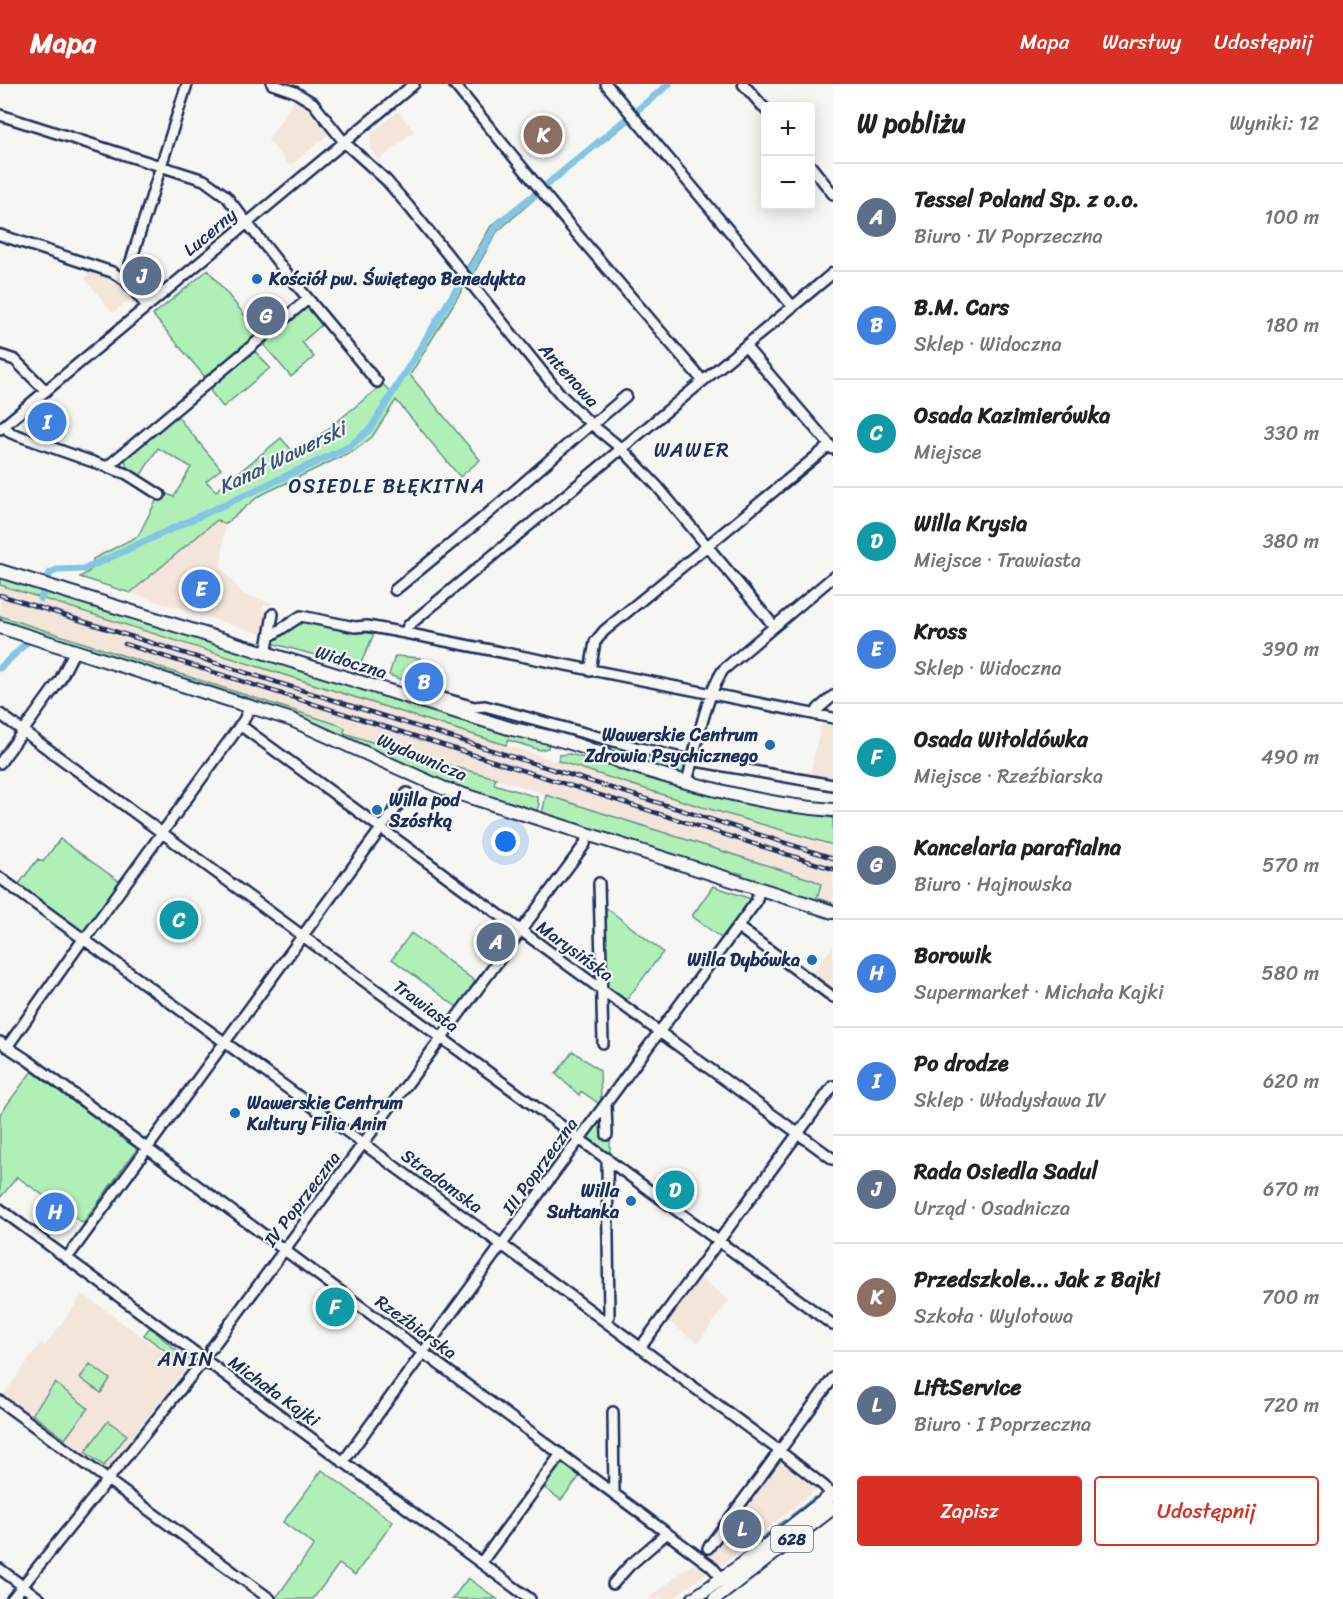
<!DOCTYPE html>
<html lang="pl">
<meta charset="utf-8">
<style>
body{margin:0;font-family:Sriracha,sans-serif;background:#f2f2f2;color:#222}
.controls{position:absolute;right:18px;top:18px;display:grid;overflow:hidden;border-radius:6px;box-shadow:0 3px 15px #0003}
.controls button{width:54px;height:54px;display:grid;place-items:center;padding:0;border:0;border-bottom:2px solid #e0e0e0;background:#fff;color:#222;font:30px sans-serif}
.you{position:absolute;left:506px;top:758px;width:21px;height:21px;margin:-15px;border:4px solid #fff;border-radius:50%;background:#1a73e8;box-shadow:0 0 0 9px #1a73e833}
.badge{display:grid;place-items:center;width:39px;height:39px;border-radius:50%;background:#d93025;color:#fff;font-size:20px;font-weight:700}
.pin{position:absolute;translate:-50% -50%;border:3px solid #fff;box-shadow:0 2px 6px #0006}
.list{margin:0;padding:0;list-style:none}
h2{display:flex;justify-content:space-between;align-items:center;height:78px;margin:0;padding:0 24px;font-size:26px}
h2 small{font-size:20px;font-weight:400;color:#767676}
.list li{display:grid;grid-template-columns:39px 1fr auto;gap:18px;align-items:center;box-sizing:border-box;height:108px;padding:0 24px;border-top:2px solid #e0e0e0}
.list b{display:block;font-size:22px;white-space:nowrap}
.list p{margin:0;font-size:20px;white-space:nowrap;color:#767676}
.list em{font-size:20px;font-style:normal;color:#767676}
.actions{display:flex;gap:12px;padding:18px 24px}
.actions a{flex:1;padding:14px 0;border:2px solid #d93025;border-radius:6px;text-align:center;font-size:21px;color:#d93025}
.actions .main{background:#d93025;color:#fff}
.map{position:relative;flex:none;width:833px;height:1515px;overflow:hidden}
header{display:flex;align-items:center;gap:36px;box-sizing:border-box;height:84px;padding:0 30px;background:#d93025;color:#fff}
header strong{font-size:28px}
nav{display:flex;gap:33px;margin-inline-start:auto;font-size:21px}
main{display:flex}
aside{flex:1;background:#fff}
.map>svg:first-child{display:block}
.built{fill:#f4e5db}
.green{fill:#b0f0b7;stroke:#66908a;stroke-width:1.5}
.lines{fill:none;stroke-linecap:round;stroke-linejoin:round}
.stream{stroke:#5a88af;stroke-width:2}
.canal{stroke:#84c4e5;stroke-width:7}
.minor-casing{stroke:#1b2f5e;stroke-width:14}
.major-casing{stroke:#1b2f5e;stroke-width:16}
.minor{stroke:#f6f6f2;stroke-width:9}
.major{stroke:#f6f6f2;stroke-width:12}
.rail-casing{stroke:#1b2f5e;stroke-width:4.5}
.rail{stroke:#f6f6f2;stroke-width:2;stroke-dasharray:7;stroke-linecap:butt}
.poi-dot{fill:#1f6fb2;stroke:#f6f6f2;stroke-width:2}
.labels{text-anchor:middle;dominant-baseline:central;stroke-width:4.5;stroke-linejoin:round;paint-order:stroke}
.shield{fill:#f6f6f2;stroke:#5d6b8a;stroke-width:1.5}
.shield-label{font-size:16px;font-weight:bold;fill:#1b2f5e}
.street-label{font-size:18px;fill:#1b2f5e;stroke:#f6f6f2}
.poi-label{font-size:18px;font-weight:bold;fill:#1b2f5e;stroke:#f6f6f2;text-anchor:start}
.water-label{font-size:20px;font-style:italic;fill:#355480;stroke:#f6f6f2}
.neighbourhood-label{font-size:20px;letter-spacing:1.5px;fill:#1b2f5e;stroke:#f6f6f2}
.quarter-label{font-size:21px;letter-spacing:1.5px;fill:#1b2f5e;stroke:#f6f6f2}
</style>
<header>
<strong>Mapa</strong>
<nav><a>Mapa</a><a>Warstwy</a><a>Udostępnij</a></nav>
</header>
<main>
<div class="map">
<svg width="833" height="1515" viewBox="0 0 833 1515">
<rect width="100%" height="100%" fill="#f6f6f2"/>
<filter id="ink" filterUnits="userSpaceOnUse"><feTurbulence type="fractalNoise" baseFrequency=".0167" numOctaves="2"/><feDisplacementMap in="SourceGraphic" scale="12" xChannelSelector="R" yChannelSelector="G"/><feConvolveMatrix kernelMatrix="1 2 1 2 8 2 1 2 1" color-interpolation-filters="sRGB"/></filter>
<g filter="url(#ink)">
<path class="built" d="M295 15 312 29 330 49 290 82 268 56Z
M398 27 414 47 379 76 370 65 371 50Z
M552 27 564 41 541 60 524 39 535 31Z
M89 184 112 194 132 213 113 229 85 195Z
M218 436 225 440 221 484 243 510 272 519 271 522 264 520 263 525 269 527 265 551 130 509Z
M0 501 692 720 833 761V819L817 814 812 796 546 710 344 649 345 644 339 641 0 532Z
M821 640 833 642V695L810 691Z
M833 862V908L811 891Z
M698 1192 729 1216 698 1259 666 1236Z
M83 1210 186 1285 104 1388 2 1313 41 1259 45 1262Z
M779 1372 796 1384V1390L802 1394 808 1393 818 1401V1404L720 1482 709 1474 708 1470Z
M696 1477 709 1487 672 1515H648Z"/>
<path class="green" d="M627 31 631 36 545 105 542 102Z
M536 106 540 110 497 148 472 192 466 185 491 142Z
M208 186 259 249 205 293 153 231Z
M460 196 465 201 410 291 480 376 460 393 396 316 372 353 355 366 259 412 225 440 217 436 130 509 80 493 90 487 93 475 138 452 157 415 161 417 165 409 174 413 191 383 158 364 139 394 128 388 125 375 177 332 221 385 206 397 216 407 281 354 296 371 383 300 391 309Z
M308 223H312L325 238 302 258 314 273 291 293 265 262 266 258Z
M253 268 257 269 270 284 223 323 211 308V303Z
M0 491 549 658 548 664 540 666 508 656 506 661 0 501Z
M0 532 339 641 345 644 344 649 418 673 496 694 494 700 537 713 539 721 536 728 449 701 414 687 304 634 0 537Z
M299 535 374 550 359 583 271 559 272 556Z
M395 572 420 574 411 599 389 591Z
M567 647 684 678 687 682 686 689 678 692 557 650 566 651Z
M570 670 730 716 833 734V761L692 720 558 677 559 671Z
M546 711 813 796 821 800 817 814 833 819V822L743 794V790L736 788 734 791 542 730Z
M60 755 123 800 84 850 18 801 38 775 43 778Z
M713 802 754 816 725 857 692 832Z
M604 822 663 868 625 918 606 904Z
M411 849 476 898 457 923 392 875Z
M573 967 600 987 601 1021 581 1007 579 1011 556 990Z
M32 987 137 1065 83 1139 17 1093 1 1113 0 1112V1030Z
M603 1029 610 1051V1072L584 1054Z
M150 1243 177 1267 191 1276V1278L188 1283 144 1251Z
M90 1280 110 1295 101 1309 80 1294Z
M55 1299 88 1324 65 1355 32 1330Z
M108 1337 127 1351 104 1382 85 1368Z
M562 1377 581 1391 561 1416 542 1402 560 1378Z
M322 1386 393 1438 355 1491 339 1480 313 1515H277L276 1514 314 1461 283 1438Z
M468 1494 497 1515H452Z"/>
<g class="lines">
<path class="stream" d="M791 1432 815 1413
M758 1457 785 1436"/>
<path class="canal" d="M635 28 669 0
M544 103 629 33
M469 187 497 141 537 109
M47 497 50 489 57 486 85 485 349 363 371 344 462 196
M41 515 44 506
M20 565 27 558
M0 584 16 569"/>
<defs>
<path id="minor" d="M272 0 295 8 313 19 344 58 386 96 410 124 561 311 591 340 622 365 657 402 774 542
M454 0 571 143 703 297
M606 0 793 223
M743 0 766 26
M0 31 204 96 226 112 281 182 377 298
M810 81 833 110
M0 151 112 188 125 196 147 222
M125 196 187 0
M745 262 833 365
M0 271 15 276 46 307
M592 341 626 312
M4 342 11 349 127 390 160 411
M0 345 414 0
M108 382 308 215
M395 506 490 428 591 340
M405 549 408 542 833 189
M269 553 301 532 355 543 367 542 405 549 833 634
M266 570 273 530
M590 587 595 558 604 547 830 361
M436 612 474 623 485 622 639 664 690 676 833 701
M0 630 833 1241
M816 631 818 625 833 612
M240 641 833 1075
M0 679 60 596 75 566
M687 698C695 668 706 611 723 586L833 493
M0 794 513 1169 777 1365 824 1402 832 1411
M599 799 603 959
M738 843 833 913
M85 855 244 636 250 622
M0 958 29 977 644 1432 711 1482 722 1494
M7 963 84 854
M606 1020 607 1051
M607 1074 609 1232
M0 1125 530 1515
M67 1174 407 709
M640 1264 833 1002
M211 1265 585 760 587 750
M0 1317 270 1515
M613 1328 614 1410
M343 1378 546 1100 756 818 760 804
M708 1464 833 1294
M481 1479 561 1370
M0 1485 40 1515
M613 1500 629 1482 667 1449
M12 1515 204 1276"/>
<path id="major" d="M0 487 512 645C541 651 569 657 596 668 607 671 616 677 626 680 694 701 762 721 833 726
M0 543 292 636 445 705 833 828
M693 1515 741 1481 833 1410
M715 1515 833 1424"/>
</defs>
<use href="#minor" class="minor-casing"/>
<use href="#major" class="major-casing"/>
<use href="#minor" class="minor"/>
<use href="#major" class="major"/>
<defs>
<path id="rail" d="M0 511 833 774
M125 560 833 785"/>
</defs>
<use href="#rail" class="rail-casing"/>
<use href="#rail" class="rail"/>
</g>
</g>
<g class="poi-dot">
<circle cx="257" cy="195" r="6"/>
<circle cx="770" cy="661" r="6"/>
<circle cx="377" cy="726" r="6"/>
<circle cx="812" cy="876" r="6"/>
<circle cx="235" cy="1029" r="6"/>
<circle cx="631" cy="1117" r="6"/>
</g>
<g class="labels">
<rect class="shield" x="771" y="1442" width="42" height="26" rx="4.5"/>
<g class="shield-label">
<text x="792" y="1455">628</text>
</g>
<g class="street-label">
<text transform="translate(210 148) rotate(-40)">Lucerny</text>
<text transform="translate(569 291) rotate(48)">Antenowa</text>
<text transform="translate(351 578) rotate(17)">Widoczna</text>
<text transform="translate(422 673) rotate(23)">Wydawnicza</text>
<text transform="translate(575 867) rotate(36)">Marysińska</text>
<text transform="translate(426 922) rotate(36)">Trawiasta</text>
<text transform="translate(540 1082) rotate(-54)">III Poprzeczna</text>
<text transform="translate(442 1097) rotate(36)">Stradomska</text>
<text transform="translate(302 1115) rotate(-53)">IV Poprzeczna</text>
<text transform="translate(416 1243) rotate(36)">Rzeźbiarska</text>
<text transform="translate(274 1307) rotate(36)">Michała Kajki</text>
</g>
<g class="poi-label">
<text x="269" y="195">Kościół pw. Świętego Benedykta</text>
<text x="758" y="651" text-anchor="end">Wawerskie Centrum<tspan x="758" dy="21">Zdrowia Psychicznego</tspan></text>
<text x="389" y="716">Willa pod<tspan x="389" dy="21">Szóstką</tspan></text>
<text x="800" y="876" text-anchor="end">Willa Dybówka</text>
<text x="247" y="1019">Wawerskie Centrum<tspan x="247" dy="21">Kultury Filia Anin</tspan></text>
<text x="619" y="1107" text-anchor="end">Willa<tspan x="619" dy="21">Sułtanka</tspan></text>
</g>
<g class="water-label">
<text transform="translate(282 374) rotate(-26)">Kanał Wawerski</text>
</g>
<g class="neighbourhood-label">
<text x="387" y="402">OSIEDLE BŁĘKITNA</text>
</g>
<g class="quarter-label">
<text x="692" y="366">WAWER</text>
<text x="186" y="1275">ANIN</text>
</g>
</g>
</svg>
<div class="controls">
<button>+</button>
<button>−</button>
</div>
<div class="you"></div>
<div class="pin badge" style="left:496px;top:858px;background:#5c6f8a">A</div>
<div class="pin badge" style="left:424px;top:598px;background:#3f7fe0">B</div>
<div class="pin badge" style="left:179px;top:836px;background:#0f9aa8">C</div>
<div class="pin badge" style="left:675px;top:1106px;background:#0f9aa8">D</div>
<div class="pin badge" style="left:201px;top:505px;background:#3f7fe0">E</div>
<div class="pin badge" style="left:335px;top:1223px;background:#0f9aa8">F</div>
<div class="pin badge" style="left:266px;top:232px;background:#5c6f8a">G</div>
<div class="pin badge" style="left:55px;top:1128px;background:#3f7fe0">H</div>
<div class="pin badge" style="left:47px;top:338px;background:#3f7fe0">I</div>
<div class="pin badge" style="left:142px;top:192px;background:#5c6f8a">J</div>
<div class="pin badge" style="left:543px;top:51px;background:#8d6e63">K</div>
<div class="pin badge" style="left:742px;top:1445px;background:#5c6f8a">L</div>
</div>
<aside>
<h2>W pobliżu<small>Wyniki: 12</small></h2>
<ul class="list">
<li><span class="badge" style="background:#5c6f8a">A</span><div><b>Tessel Poland Sp. z o.o.</b><p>Biuro · IV Poprzeczna</p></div><em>100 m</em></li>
<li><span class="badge" style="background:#3f7fe0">B</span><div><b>B.M. Cars</b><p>Sklep · Widoczna</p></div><em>180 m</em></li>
<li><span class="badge" style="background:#0f9aa8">C</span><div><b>Osada Kazimierówka</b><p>Miejsce</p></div><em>330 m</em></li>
<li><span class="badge" style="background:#0f9aa8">D</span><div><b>Willa Krysia</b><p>Miejsce · Trawiasta</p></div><em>380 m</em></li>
<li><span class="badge" style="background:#3f7fe0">E</span><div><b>Kross</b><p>Sklep · Widoczna</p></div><em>390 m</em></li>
<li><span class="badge" style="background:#0f9aa8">F</span><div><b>Osada Witoldówka</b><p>Miejsce · Rzeźbiarska</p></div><em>490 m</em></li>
<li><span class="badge" style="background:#5c6f8a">G</span><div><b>Kancelaria parafialna</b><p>Biuro · Hajnowska</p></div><em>570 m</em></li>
<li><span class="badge" style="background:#3f7fe0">H</span><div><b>Borowik</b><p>Supermarket · Michała Kajki</p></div><em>580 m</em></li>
<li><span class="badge" style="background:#3f7fe0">I</span><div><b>Po drodze</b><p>Sklep · Władysława IV</p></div><em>620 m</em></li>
<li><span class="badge" style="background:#5c6f8a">J</span><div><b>Rada Osiedla Sadul</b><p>Urząd · Osadnicza</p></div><em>670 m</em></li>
<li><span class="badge" style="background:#8d6e63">K</span><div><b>Przedszkole... Jak z Bajki</b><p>Szkoła · Wylotowa</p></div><em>700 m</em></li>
<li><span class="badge" style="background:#5c6f8a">L</span><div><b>LiftService</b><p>Biuro · I Poprzeczna</p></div><em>720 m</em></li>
</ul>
<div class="actions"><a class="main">Zapisz</a><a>Udostępnij</a></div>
</aside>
</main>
